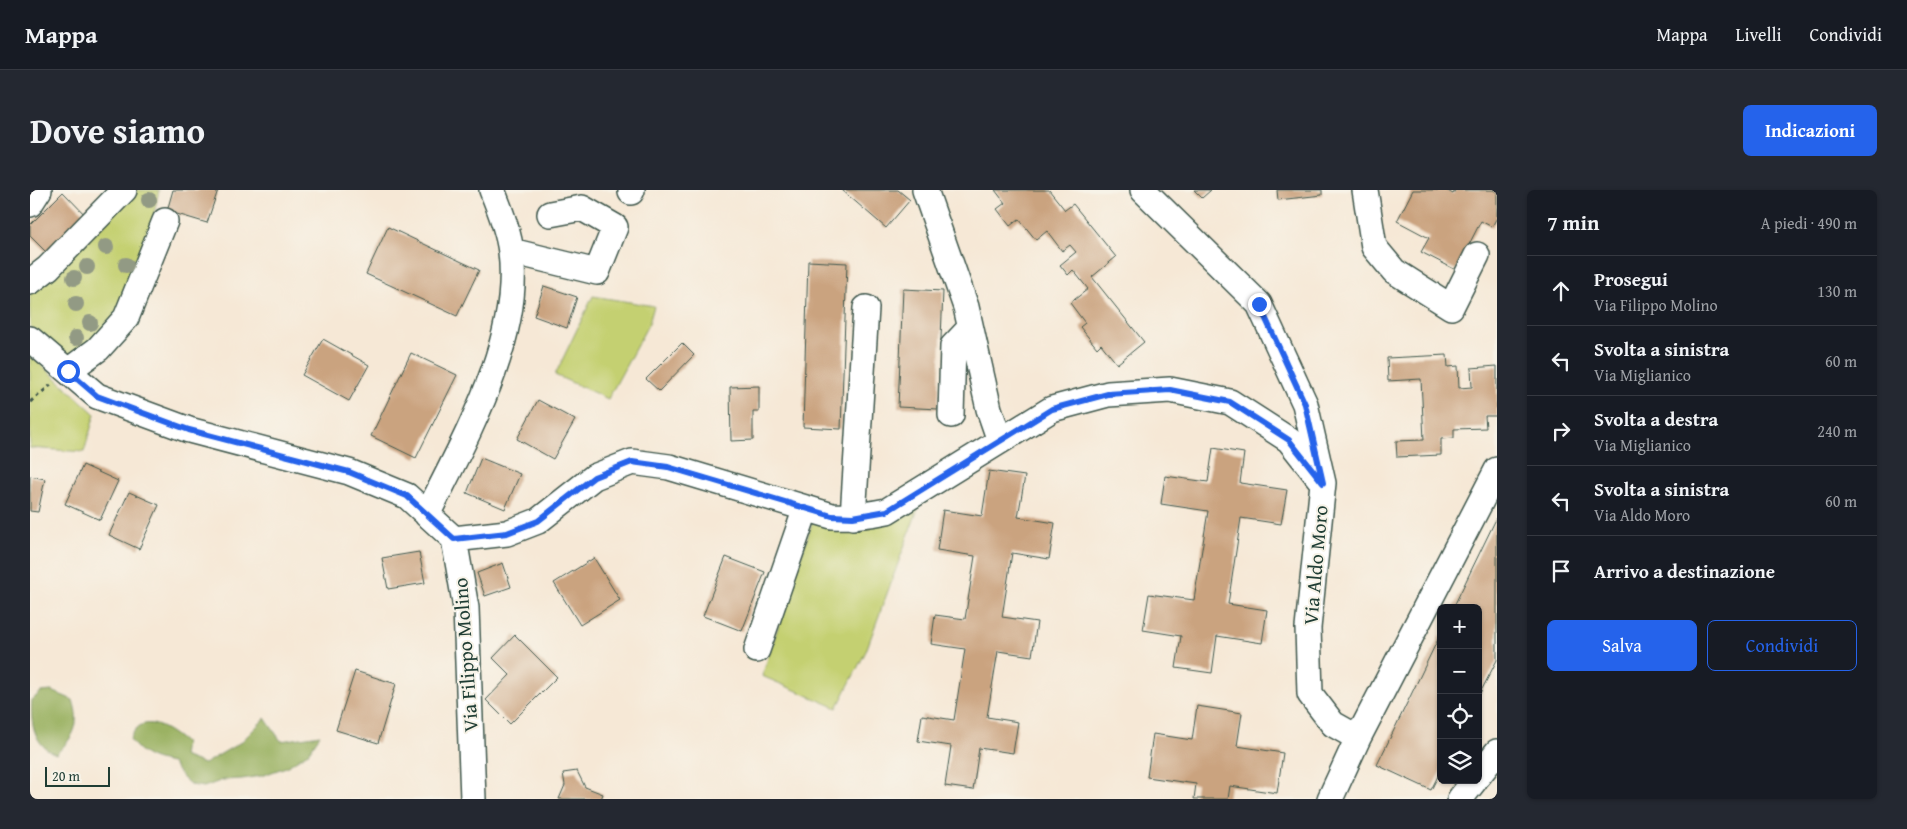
<!DOCTYPE html>
<html lang="it">
<meta charset="utf-8">
<style>
body{margin:0;font-family:"Gentium Book Plus",serif;background:#242831;color:#f1f3f6}
.controls{position:absolute;right:15px;bottom:15px;display:grid;overflow:hidden;border-radius:8px;box-shadow:0 1px 4px #0004}
.controls button{width:45px;height:45px;display:grid;place-items:center;padding:0;border:0;border-bottom:1px solid #363941;background:#171b24;color:#f1f3f6;font:25px sans-serif}
.scale{position:absolute;left:15px;bottom:12px;width:65px;box-sizing:border-box;padding-left:5px;border:2px solid #1f3d34;border-top:0;font-size:14px;line-height:18px;white-space:nowrap;color:#1f3d34;-webkit-text-stroke:4px #f7f3e8;paint-order:stroke}
.stop{position:absolute;width:15px;height:15px;margin:-11px;border:4px solid #2563eb;border-radius:50%;background:#fff}
.stop.end{background:#2563eb;border-color:#fff;box-shadow:0 1px 5px #0008}
.list{margin:0;padding:0;list-style:none}
h2{display:flex;justify-content:space-between;align-items:center;height:65px;margin:0;padding:0 20px;font-size:21px}
h2 small{font-size:16px;font-weight:400;color:#9ea1a6}
.list li{display:grid;grid-template-columns:32px 1fr auto;gap:15px;align-items:center;box-sizing:border-box;height:70px;padding:0 20px;border-top:1px solid #363941}
.list b{display:block;font-size:19px;white-space:nowrap}
.list p{margin:0;font-size:16px;white-space:nowrap;color:#9ea1a6}
.list em{font-size:16px;font-style:normal;color:#9ea1a6}
.actions{display:flex;gap:10px;padding:15px 20px}
.actions a{flex:1;padding:11px 0;border:1px solid #2563eb;border-radius:8px;text-align:center;font-size:18px;color:#2563eb}
.actions .main{background:#2563eb;color:#fff}
.icon{flex:none;width:28px;height:28px;fill:none;stroke:currentColor;stroke-width:2;stroke-linecap:round;stroke-linejoin:round}
.map{position:relative;flex:none;width:1467px;height:609px;overflow:hidden;border-radius:8px}
header{display:flex;align-items:center;gap:30px;box-sizing:border-box;height:70px;padding:0 25px;background:#171b24;border-bottom:1px solid #363941}
header strong{font-size:24px}
nav{display:flex;gap:28px;margin-inline-start:auto;font-size:18px}
.intro{display:flex;align-items:center;justify-content:space-between;box-sizing:border-box;height:120px;padding:0 30px}
h1{margin:0;font-size:35px}
.button{padding:12px 22px;border-radius:8px;background:#2563eb;color:#fff;font-size:18px;font-weight:700}
main{display:flex;gap:30px;padding:0 30px}
aside{flex:1;background:#171b24;border-radius:8px;box-shadow:0 1px 4px #0004}
.map>svg:first-child{display:block}
.green{fill:#c4d071;stroke:#728652}
.forest{fill:#9bb263;stroke:#5d784c}
.building{fill:#caa37f}
.lines{fill:none;stroke-linecap:round;stroke-linejoin:round}
.minor-casing{stroke:#3f574c;stroke-width:28}
.path{stroke:#3f574c;stroke-width:3;stroke-dasharray:4 4;stroke-linecap:butt}
.minor{stroke:#fff;stroke-width:25}
.tree{fill:#929a84}
.route{stroke:#2563eb;stroke-width:6}
.labels{text-anchor:middle;dominant-baseline:central;stroke-width:4;stroke-linejoin:round;paint-order:stroke}
.street-label{font-size:20px;fill:#1f3d34;stroke:#f7f3e8}
</style>
<header>
<strong>Mappa</strong>
<nav><a>Mappa</a><a>Livelli</a><a>Condividi</a></nav>
</header>
<div class="intro"><h1>Dove siamo</h1><a class="button">Indicazioni</a></div>
<main>
<div class="map">
<svg width="1467" height="609" viewBox="0 0 1467 609">
<rect width="100%" height="100%" fill="#f7f3e8"/>
<filter id="ink" filterUnits="userSpaceOnUse"><feTurbulence type="fractalNoise" baseFrequency=".02" numOctaves="2"/><feDisplacementMap in="SourceGraphic" scale="10" xChannelSelector="R" yChannelSelector="G"/><feConvolveMatrix kernelMatrix="1 2 1 2 8 2 1 2 1" color-interpolation-filters="sRGB"/></filter>
<filter id="wash" filterUnits="userSpaceOnUse"><feTurbulence type="fractalNoise" baseFrequency=".0096" numOctaves="4" result="noise"/><feDisplacementMap in="SourceGraphic" scale="20" xChannelSelector="R" yChannelSelector="G"/><feGaussianBlur stdDeviation="1.12" result="paint"/><feColorMatrix in="noise" values="0 0 0 0 0 0 0 0 0 0 0 0 0 0 0 0 0 1.4 0 .05"/><feComposite in="paint" operator="in"/></filter>
<g filter="url(#wash)">
<rect width="100%" height="100%" fill="#f6e8d6"/>
<path class="green" d="M96 0H129L122 34 87 131 39 170 0 137V97Z
M563 106 624 116 619 133 578 209 525 185Z
M0 164 65 224 54 262 0 258Z
M889 316 836 461 807 518 732 486 783 330 853 332Z"/>
<path class="forest" d="M22 501 43 510C51 535 44 547 26 564 4 556 0 532 2 510L11 502Z
M235 528 251 551 290 545 278 563 256 577 231 586 212 589 193 590 174 597 161 595 152 587 142 573C123 570 110 565 100 549 102 545 104 541 106 539 120 524 144 544 155 553L153 566 174 574 211 552Z"/>
<g id="blocks">
<path class="building" d="M143 0H188L177 33 137 21Z
M812 0H868L880 10 856 38Z
M965 0H1019L1035 20 1043 14 1086 67 1062 87 1114 152 1087 174 1071 154 1067 158 1050 137 1055 133 1040 113 1058 99 1043 80 1038 85 1030 75 1046 62 1040 55 1032 61 1017 41 1006 50 989 29 980 36 967 19 975 13Z
M1164 0H1181L1172 8Z
M1247 0H1292V5L1248 10Z
M1383 0H1416L1423 4 1425 0H1463L1467 2V27L1462 37 1451 31 1426 80 1391 62 1399 48 1367 31Z
M33 2 59 29 21 67 0 46V35Z
M358 37 449 80 427 126 336 84Z
M778 71 817 73 811 239 773 237Z
M514 96 547 107 537 138 504 126Z
M873 99 913 101 908 219 868 217Z
M293 149 339 175 319 211 272 185Z
M652 153 664 165 629 201 616 189Z
M381 163 427 185 386 268 341 246Z
M1417 165 1418 177 1428 176 1429 198 1442 197 1441 178 1467 176V226H1455L1456 238 1424 239V248L1411 249V265L1367 267 1366 251 1394 250 1391 189 1358 191 1357 168Z
M729 196V222H723V250L701 251 700 197Z
M508 210 545 230 523 269 487 249Z
M1183 258 1214 263 1210 293 1257 300 1251 334 1211 328 1198 414 1237 420 1232 453 1187 446 1182 483 1146 478 1151 446 1113 440 1119 404 1164 410 1178 321 1131 314 1135 286 1178 292Z
M451 268 490 284 475 319 437 303Z
M53 275 88 291 70 330 35 314Z
M959 281 995 286 988 327 1025 333 1019 369 982 363 972 427 1007 432 1002 466 968 461 957 527 988 532 983 563 949 558 943 600 915 596 921 556 888 551 892 525 924 530 935 459 901 454 905 425 935 429 945 366 907 360 913 320 952 326Z
M0 286 15 289 8 322 0 321Z
M99 302 129 315 109 359 79 345Z
M1467 327V470L1448 507V418H1423Z
M389 362 395 393 358 399 352 368Z
M696 367 735 382 712 441 673 426Z
M564 368 590 410 550 435 524 393Z
M473 373 481 397 455 406 447 383Z
M1411 443V580L1401 600 1347 575Z
M485 445 527 487 480 534 456 510 480 485 463 468Z
M325 481 366 494 348 553 306 540Z
M1167 516 1212 523 1207 556 1253 563 1247 603 1200 596 1198 609H1164L1166 594 1117 587 1123 544 1162 550Z
M547 581 555 597 573 604 571 609H529L535 595 533 583Z"/>
</g>
</g>
<g filter="url(#ink)">
<use href="#blocks" fill-opacity="0" stroke="#3f574c" stroke-width="1"/>
<g class="lines">
<defs>
<path id="minor" d="M895 0 936 117 959 219 970 251
M1113 0 1229 114 1275 214 1293 293 1278 438 1280 504 1303 534 1328 548
M1335 0 1344 57 1364 81 1421 117 1447 65
M601 2 602 0
M0 14 9 0
M481 61 567 82 585 37 552 18 520 24
M0 92 18 78 94 0
M0 149 67 206 159 240 319 282 377 306 424 349 436 418 443 609
M38 181 68 159 96 128 135 31
M921 225 923 156 940 138
M397 325C435 248 492 150 481 62 479 44 469 17 462 0
M823 327 836 118
M424 349 477 343 508 331 564 287 602 272 639 277 802 326C821 327 838 325 857 321L1022 219 1078 204 1140 200 1200 212 1259 250 1293 293
M727 460 776 318
M1448 586 1467 562
M1300 609 1328 548 1467 280
M1430 609 1445 590"/>
</defs>
<use href="#minor" class="minor-casing"/>
<path class="path" d="M0 212 21 195"/>
<use href="#minor" class="minor"/>
</g>
<g class="tree">
<circle cx="119" cy="10" r="8"/>
<circle cx="76" cy="57" r="8"/>
<circle cx="96" cy="75" r="8"/>
<circle cx="57" cy="77" r="8"/>
<circle cx="44" cy="88" r="8"/>
<circle cx="46" cy="114" r="8"/>
<circle cx="60" cy="133" r="8"/>
<circle cx="46" cy="148" r="8"/>
</g>
</g>
<g class="lines" filter="url(#ink)">
<path class="route" d="M38 181 67 206 159 240 319 282 377 306 424 349 477 343 508 331 564 287 602 272 638 277 802 326 823 327 857 321 1022 219 1078 204 1140 200 1200 212 1259 250 1293 293 1275 214 1229 114"/>
</g>
<g class="labels">
<g class="street-label">
<text transform="translate(1285 375) rotate(-85)">Via Aldo Moro</text>
<text transform="translate(435 465) rotate(-94)">Via Filippo Molino</text>
</g>
</g>
</svg>
<div class="controls">
<button>+</button>
<button>−</button>
<button><svg class="icon" aria-label="locate" viewBox="0 0 24 24"><circle cx="12" cy="12" r="6"/><path d="M12 2v4M12 18v4M2 12h4M18 12h4"/></svg></button>
<button><svg class="icon" aria-label="layers" viewBox="0 0 24 24"><path d="M12 4l9 5-9 5-9-5zM3 14l9 5 9-5"/></svg></button>
</div>
<div class="scale">20 m</div>
<div class="stop" style="left:38px;top:181px"></div>
<div class="stop end" style="left:1229px;top:114px"></div>
</div>
<aside>
<h2>7 min<small>A piedi · 490 m</small></h2>
<ul class="list">
<li><svg class="icon" aria-label="ahead" viewBox="0 0 24 24"><path d="M12 20V5M6 11l6-6 6 6"/></svg><div><b>Prosegui</b><p>Via Filippo Molino</p></div><em>130 m</em></li>
<li><svg class="icon" aria-label="left" viewBox="0 0 24 24"><path d="M17 20v-9H6M10 6l-5 5 5 5"/></svg><div><b>Svolta a sinistra</b><p>Via Miglianico</p></div><em>60 m</em></li>
<li><svg class="icon" aria-label="right" viewBox="0 0 24 24"><path d="M7 20v-9h11M14 6l5 5-5 5"/></svg><div><b>Svolta a destra</b><p>Via Miglianico</p></div><em>240 m</em></li>
<li><svg class="icon" aria-label="left" viewBox="0 0 24 24"><path d="M17 20v-9H6M10 6l-5 5 5 5"/></svg><div><b>Svolta a sinistra</b><p>Via Aldo Moro</p></div><em>60 m</em></li>
<li><svg class="icon" aria-label="arrive" viewBox="0 0 24 24"><path d="M6 21V4h12l-3 4 3 4H6"/></svg><div><b>Arrivo a destinazione</b></div></li>
</ul>
<div class="actions"><a class="main">Salva</a><a>Condividi</a></div>
</aside>
</main>
